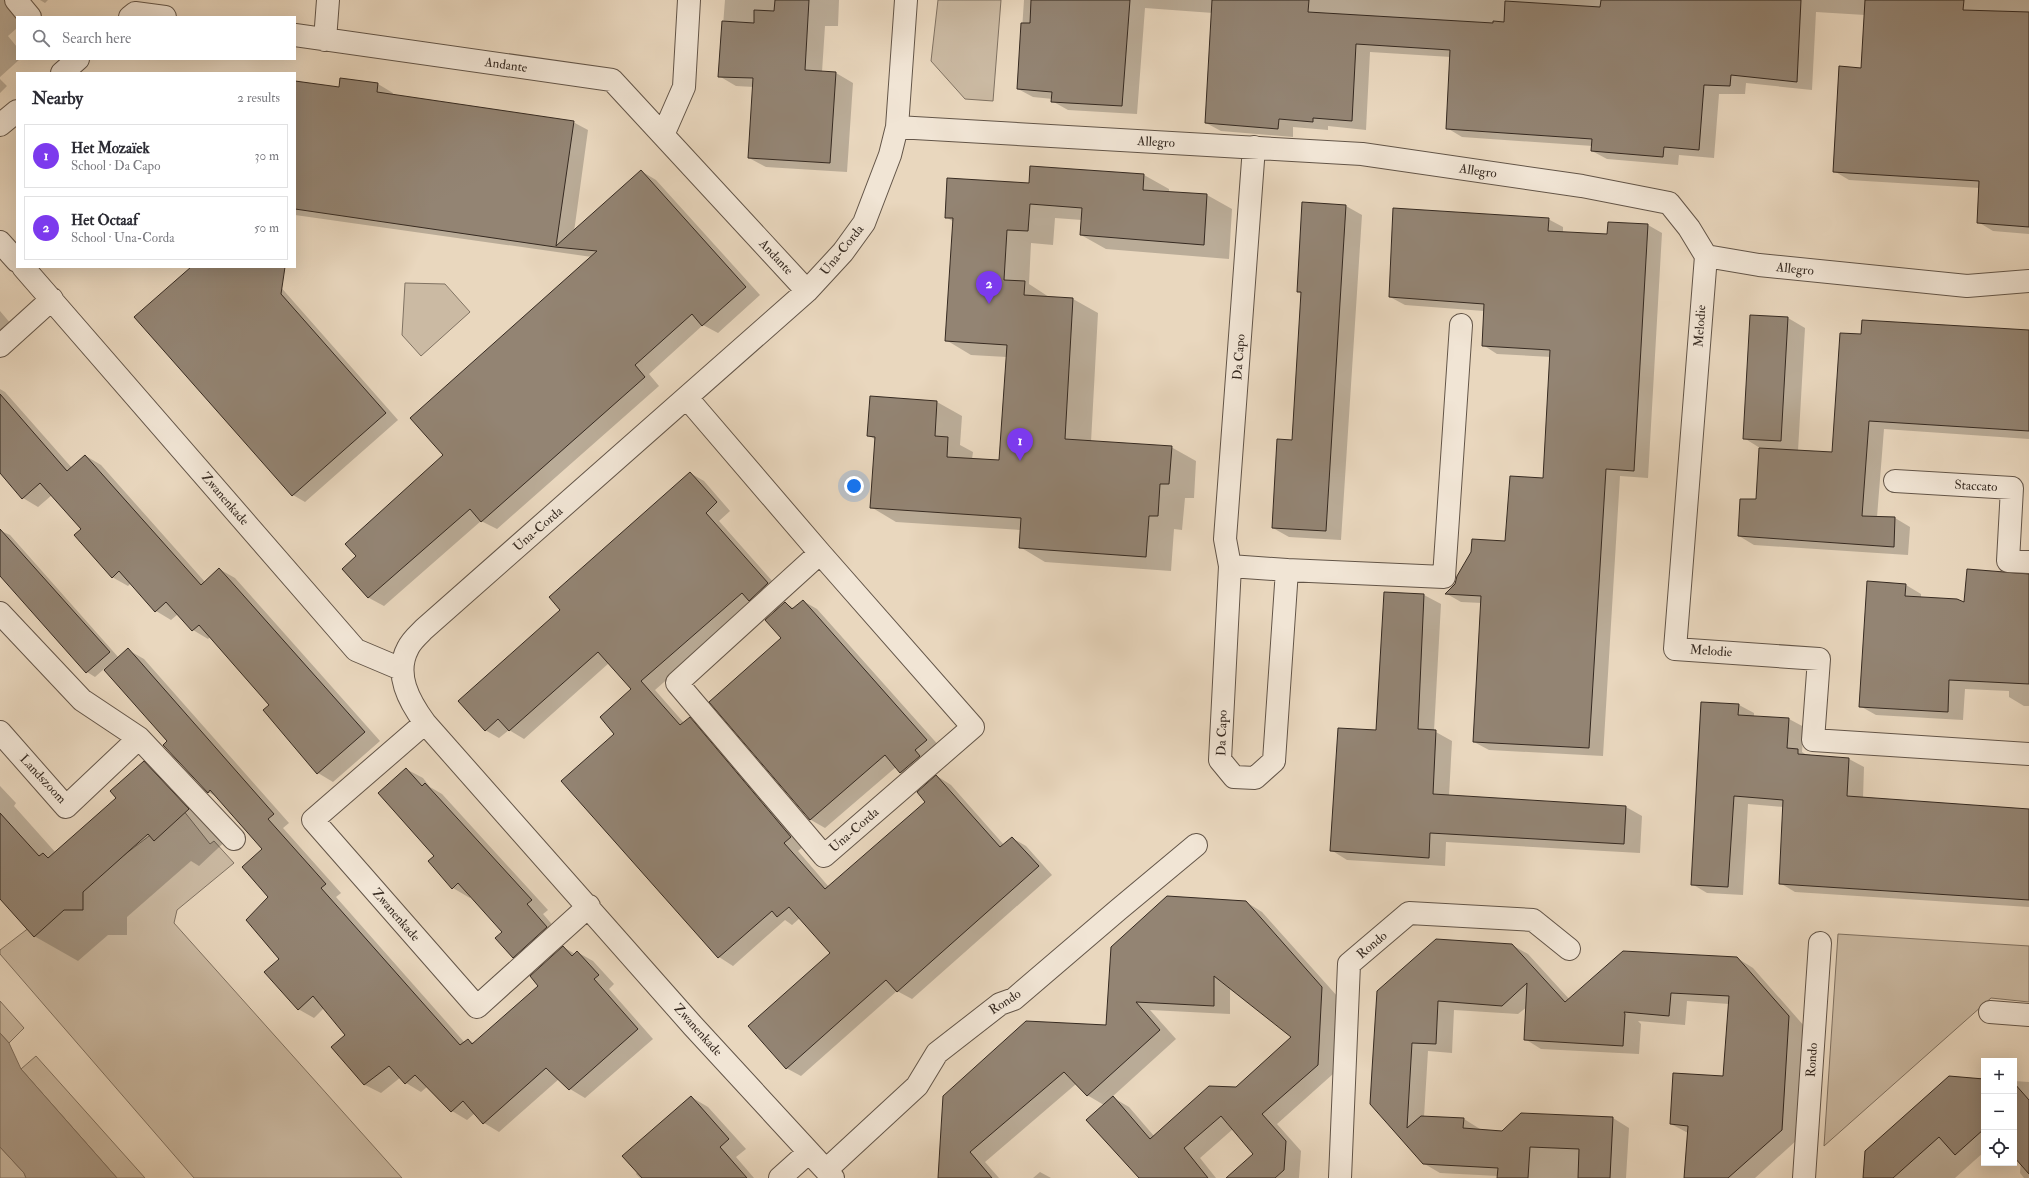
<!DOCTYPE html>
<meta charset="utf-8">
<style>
body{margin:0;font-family:"IM FELL Double Pica",serif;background:#f7f7f7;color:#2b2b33}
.controls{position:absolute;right:12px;bottom:12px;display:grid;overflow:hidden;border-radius:0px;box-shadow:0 4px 16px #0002}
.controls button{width:36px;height:36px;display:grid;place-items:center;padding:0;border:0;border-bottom:1px solid #e1e1e2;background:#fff;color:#2b2b33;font:20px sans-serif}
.you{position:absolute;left:854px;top:486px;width:14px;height:14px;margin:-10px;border:3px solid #fff;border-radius:50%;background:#1a73e8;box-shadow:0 0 0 6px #1a73e833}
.badge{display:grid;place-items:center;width:26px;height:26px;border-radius:50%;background:#7c3aed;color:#fff;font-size:13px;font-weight:700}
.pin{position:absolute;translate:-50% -33px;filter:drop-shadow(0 1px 2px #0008)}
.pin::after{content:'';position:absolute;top:21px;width:14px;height:12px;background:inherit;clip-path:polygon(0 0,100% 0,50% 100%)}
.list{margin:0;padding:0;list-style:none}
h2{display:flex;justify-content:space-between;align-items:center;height:52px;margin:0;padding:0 16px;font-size:17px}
h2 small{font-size:13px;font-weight:400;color:#7c7c81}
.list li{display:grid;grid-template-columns:26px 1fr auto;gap:12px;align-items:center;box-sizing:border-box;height:64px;margin:0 8px 8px;padding:0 8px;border:1px solid #e1e1e2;border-radius:0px}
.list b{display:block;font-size:15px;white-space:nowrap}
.list p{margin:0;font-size:13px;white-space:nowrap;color:#7c7c81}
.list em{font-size:13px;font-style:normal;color:#7c7c81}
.icon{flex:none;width:22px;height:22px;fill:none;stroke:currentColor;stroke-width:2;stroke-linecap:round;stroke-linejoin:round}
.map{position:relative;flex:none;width:2029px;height:1178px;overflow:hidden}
.search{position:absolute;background:#fff;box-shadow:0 4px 16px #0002;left:16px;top:16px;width:280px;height:44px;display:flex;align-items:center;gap:10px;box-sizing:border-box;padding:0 14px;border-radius:0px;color:#7c7c81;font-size:15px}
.panel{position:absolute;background:#fff;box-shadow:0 4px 16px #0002;left:16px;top:72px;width:280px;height:196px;border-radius:0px}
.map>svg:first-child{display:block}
.green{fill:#cbbaa3;stroke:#807262}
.water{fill:#ac9c89;stroke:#7d6e5f}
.shadow{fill:#0003;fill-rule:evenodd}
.building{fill:#938473;stroke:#362a21}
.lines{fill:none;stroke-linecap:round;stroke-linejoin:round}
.street-casing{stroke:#635548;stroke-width:24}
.street{stroke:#f1e5d5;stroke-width:22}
.labels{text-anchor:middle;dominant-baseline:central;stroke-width:4;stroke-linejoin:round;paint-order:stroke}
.street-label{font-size:13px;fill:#362a21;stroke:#f1e5d5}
</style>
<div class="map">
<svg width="2029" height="1178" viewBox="0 0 2029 1178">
<rect width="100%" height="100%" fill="#e9d7be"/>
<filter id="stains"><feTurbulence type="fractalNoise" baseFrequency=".005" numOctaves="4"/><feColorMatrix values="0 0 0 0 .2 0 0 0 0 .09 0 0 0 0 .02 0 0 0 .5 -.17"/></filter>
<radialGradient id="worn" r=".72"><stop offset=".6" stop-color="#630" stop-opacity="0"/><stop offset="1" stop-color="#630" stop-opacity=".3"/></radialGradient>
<path class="green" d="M938 0H1001L993 101 965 99 931 61Z
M405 283 445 284 470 312 421 356 402 335Z
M183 810 210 844 214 841 234 863 177 910 174 923 402 1178H194L0 954V950Z
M1838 934 2029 946V1002L1991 998 1824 1146Z
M0 1001 24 1028 9 1043 0 1033Z
M36 1056 145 1178H117L21 1069Z
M0 1147 24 1173 26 1178H0Z"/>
<path class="water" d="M0 1033 9 1043 21 1069 117 1178H26L24 1173 0 1147Z"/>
<path class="shadow" d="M0 0H25L17 17V28L8 36 17 47V59H20L0 77Z
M40 0H48L45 3Z
M725 0H839L838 26H825L822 72 836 73 853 83 847 172 766 167 749 158 754 87 736 86 719 76Z
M1024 0H2029V234L1993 231 1978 222 1980 188 1849 180 1834 171 1862 69 1865 15 1816 12 1812 90 1746 83 1745 94H1719L1714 158 1679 155 1678 165 1607 159 1592 151 1593 146 1462 137 1447 128 1451 57 1370 52 1366 130 1328 126V130L1293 127V137L1221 131 1206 123 1213 13 1145 8 1137 114 1068 110 1052 101 1053 99 1033 97 1018 89Z
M0 79 7 86 0 93Z
M360 81 378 84 393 93 392 96 573 122 588 130 574 232 641 171 656 180 760 295 718 333 703 325 649 374 659 386 497 529 481 521 384 606 369 598 343 569 358 556 444 455 592 257 295 215V82L340 89Z
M1144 175 1169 189V192L1207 195 1232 209 1229 259 1106 249 1081 235 1082 220 1055 218 1053 245 1031 243 1029 284 1049 297 1073 299 1098 313 1091 442 1171 447 1196 461 1194 498H1185L1182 530 1174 529 1171 571 1045 562 1020 547 1021 530 896 522 871 507 876 440 868 435 937 402 962 416 960 445 973 452 972 459 1000 461 1007 357 971 355 946 340 954 222 946 217 1030 185Z
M1303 203 1346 206 1362 215 1341 540 1289 537 1273 528 1293 441 1302 294 1298 292Z
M1548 219 1563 227V233L1608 235 1648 225 1662 233 1648 478 1620 476 1603 756 1489 750 1474 742 1482 603 1461 602 1447 594 1456 584 1506 542 1544 479 1551 357 1497 354 1483 345 1484 311 1405 305 1390 297Z
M192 267H263L398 420 305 502 293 495Z
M0 311 17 331 0 346Z
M1788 318 1805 328 1798 451 1833 453 1862 335 2029 332V439L1884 429 1877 517 1895 518 1910 527 1908 555 1754 545 1739 536 1757 500 1760 448 1744 438Z
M0 389 5 392 72 468 86 456 101 465 205 582 219 569 235 578 380 741 333 782 318 773 264 711 271 705 210 637 208 639 193 630 178 614 171 620 156 611 131 583 128 586 112 577 82 529 52 495 38 507 23 498 0 472Z
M690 473 704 481 730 511 719 521 782 592 754 603 655 690 684 723 690 719 704 727 805 845 798 851 829 887 926 802 937 776 951 785 1004 845 1012 838 1026 846 1052 875 912 999 897 991 801 1076 786 1068 831 953 800 918 792 925 785 920 733 966 719 957 616 734 632 689 609 663 524 739 509 730 499 738 485 730 561 610Z
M1 531 10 535 119 658 128 650 144 659 289 823 283 828 341 893 336 897 465 1043 468 1040 474 1043 539 986 563 947 575 954 577 952 593 961 614 984 609 989 653 1039 585 1098 570 1089 559 1079 499 1132 484 1123 475 1113 467 1120 452 1111 428 1086 421 1092 406 1083 401 1077 381 1093 365 1085 332 1048 346 1035 324 1008 314 1018 298 1009 281 959 263 850 217 797 208 792 168 741 104 669 95 677 87 672 0 574Z
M2029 575V706H2024L2009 697V691L1965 689 1963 720 1876 715 1860 706 1906 585 1921 594V598L1965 603Z
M1385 593 1424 595 1441 604 1434 731 1452 741 1449 796 1626 807 1642 816 1640 853 1446 842 1445 866 1347 860 1331 850 1377 731Z
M803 601 817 609 941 748 915 781 901 773 896 767 825 828 811 820 711 702 782 638 785 603 794 608Z
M1739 705 1754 713V717L1789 719 1804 727 1802 752 1807 755 1849 759 1864 767 1863 798 2029 809V907L1795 892 1780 883 1784 807 1748 804 1743 895 1707 893 1692 884Z
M144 763 188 788 232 835 199 866 191 861 127 917V935H108L78 961 34 936 0 897V786L16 803 14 806 56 853 118 798Z
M406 769 423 778 430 787 442 794 548 910 543 914 563 937 531 967 514 957 503 932 471 896 470 898 453 888 435 856Z
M1246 902 1262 912 1338 997 1333 1074 1277 1124 1301 1151 1299 1178H1227L1255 1154 1233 1129 1200 1158 1216 1178H1145L1104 1105 1087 1095 1076 1084 985 1162 999 1178H942L1106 1026ZM1230 987 1292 1037 1236 1088 1154 1136 1129 1107 1112 1097 1176 1039 1150 1010 1230 1014Z
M1512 945 1528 954 1570 1000 1737 958 1753 968 1805 1027 1798 1139 1755 1178H1685L1688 1133 1671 1124 1724 1078 1729 1004 1687 1001 1685 1025 1638 1021 1641 1024 1639 1054 1541 1049 1525 1039 1527 1007 1518 1014 1454 1010 1452 1053 1428 1051 1424 1117 1464 1119 1480 1129V1130L1502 1132 1613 1118 1629 1128 1626 1178H1498V1176L1440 1173 1423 1163 1371 1104 1378 991Z
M1984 1080V1152L1955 1178H1865Z
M2014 1081 2029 1082V1178H2024L2020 1173 2021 1157 2014 1153Z
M691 1097 708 1107 746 1149 736 1157 754 1178H640L636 1174Z
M1040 1172 1051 1178H1033Z"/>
<path class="building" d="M775 0H809L805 70 836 72 830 163 748 158 753 78 718 77 722 21 754 23V10L774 11Z
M1031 0H1130L1122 106 1051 102 1052 92 1017 89 1021 23H1030Z
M1212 0H1309L1308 12 1493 23V21L1504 22 1505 1 1600 7 1601 0H1801L1797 82 1731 75 1730 86 1704 85 1699 150 1664 147 1663 157 1591 151 1592 139 1446 129 1450 50 1356 44 1352 121 1313 118V122L1279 119 1278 129 1205 123Z
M1865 0H1964L1963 10 2029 12V227L1977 223 1979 181 1833 172 1839 66 1861 68Z
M340 78 378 83 377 92 574 121 556 246 641 170 746 287 702 326 692 314 635 365 645 377 481 522 470 509 368 598 342 569 356 556 345 544 443 455 410 418 597 251 555 247 295 209V81L339 87Z
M1030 166 1144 174 1143 190 1207 194 1204 245 1080 235 1082 208 1030 204 1028 231 1007 230 1004 280 1025 281 1024 295 1073 298 1065 439 1172 446 1169 484H1160L1158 516H1149L1146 557 1019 548 1021 518 870 508 875 437 867 436 870 396 937 401 935 436 948 437 947 457 999 460 1007 345 945 341 953 218H945L947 178 1029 183Z
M1302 202 1346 205 1326 531 1272 528 1277 439 1292 440 1301 292H1297Z
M1393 208 1549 218 1548 231 1607 234 1608 222 1648 224 1634 471 1606 469 1589 748 1473 742 1481 596 1445 594 1455 584 1457 576 1471 552 1472 539 1505 541 1510 476 1543 478 1550 350 1482 346 1484 304 1389 297Z
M191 267H285L281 294 386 413 292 496 134 317Z
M1750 315 1788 317 1781 441 1743 439Z
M1862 320 2029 330V431L1869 421 1862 516 1895 517 1894 547 1738 536 1740 499H1756L1759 448 1832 452 1840 333 1861 334Z
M0 394 67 471 85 455 201 585 219 568 365 732 317 774 263 710 269 705 199 625 192 631 166 602 155 612 119 571 112 578 74 535 81 529 40 483 22 499 0 473Z
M690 472 717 502 706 513 768 583 749 601 742 593 641 681 680 725 690 717 791 837 784 843 825 889 925 802 917 792 936 775 1000 847 1012 837 1039 866 897 992 886 980 786 1069 748 1026 830 953 789 907 777 917 772 911 718 958 561 781 614 734 600 717 631 689 598 652 509 731 498 719 485 731 458 701 560 610 549 597Z
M0 529 110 652 86 673 0 576Z
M1967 569 2029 574V684L1949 680 1948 712 1859 707 1867 581 1906 584 1905 596 1957 599 1964 602Z
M1384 592 1424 594 1418 729 1436 730 1433 794 1626 806 1624 844 1430 833 1429 858 1330 851 1338 728 1376 730Z
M803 600 927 740 915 750 920 756 900 773 885 755 810 820 709 702 781 638 765 620 785 602 792 609Z
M128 648 274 814 268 819 326 884 321 888 460 1045 468 1039 472 1044 538 986 530 976 563 946 572 956 577 951 599 975 594 979 638 1029 569 1090 546 1068 483 1124 463 1101 451 1112 415 1075 405 1084 389 1066 364 1085 331 1047 345 1035 313 996 298 1010 264 972 279 959 246 920 268 897 242 867 262 849 210 790 208 793 163 745 167 741 104 670Z
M1701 702 1739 704 1738 715 1789 718 1787 748 1798 749V754L1849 758 1847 796 2029 809V900L1779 884 1783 800 1734 796 1728 887 1691 885Z
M144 761 189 809 154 841 148 834 83 892V910H64L34 937 0 899V813L39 856 43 853 48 858 116 798 110 791Z
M406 768 422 786 425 783 532 900 527 904 547 927 513 958 495 938 502 932 458 883 452 889 428 861 434 856 378 793Z
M1167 896 1246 901 1322 987 1318 1065 1262 1114 1286 1141 1284 1170 1275 1178H1226L1253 1154 1221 1116 1184 1148 1208 1178H1139L1086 1120 1113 1096 1150 1139 1209 1086 1236 1087 1291 1037 1214 976V1006L1136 1002 1160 1030 1087 1096 1064 1072 970 1152 992 1178H938L943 1096 1026 1021 1106 1025 1111 947Z
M1436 939 1512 944 1565 1002 1623 951 1737 957 1789 1016 1782 1130 1728 1178H1684L1688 1126 1670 1124 1673 1073 1723 1076 1729 996 1671 993 1669 1016 1624 1012 1625 1014 1623 1046 1524 1040 1527 983 1502 1006 1438 1001 1436 1044 1412 1043 1407 1128 1421 1116 1464 1118 1463 1128 1502 1131 1521 1113 1613 1117 1610 1178H1578L1579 1149 1530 1147 1528 1178H1497L1498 1168 1423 1164 1370 1104 1372 1070 1377 991Z
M1949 1076 1984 1079V1129L1955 1155 1939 1137 1893 1178H1863L1865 1151Z
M2014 1083 2029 1100V1174L2014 1157Z
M691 1096 729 1139 720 1147 747 1178H642L622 1156Z"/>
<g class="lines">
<defs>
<path id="street" d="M16 0 30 17
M130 17 135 13 165 17
M295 35 612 80 807 291
M325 40 328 0
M62 73 78 59
M0 125 17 111
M897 127 1362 154 1582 186 1669 203 1689 228 1706 256 1759 265 1967 286 2029 281
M663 135 684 87 689 0
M0 242 17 261
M1706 256 1675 649 1819 659 1813 740 2029 754
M23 267 356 650 401 669
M0 346 52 299
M687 398 820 553 973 727 824 856 677 683 820 553
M1895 481 2012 488 2008 561 2029 562
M1230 566 1220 760 1234 777 1255 778 1274 761 1287 570 1230 566 1225 539 1254 147
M1287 570 1444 577 1461 325
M0 613 82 700 139 738 234 839
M425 723 313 820 477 1007 589 906
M0 732 66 807 139 738
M1990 1012 2029 1015
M826 1170 917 1086 937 1053 1000 1004 1014 999 1118 910 1196 845
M780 1178 809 1152
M833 1178 693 1026 425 723C409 701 394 674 408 648 411 641 419 634 424 629L807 291 843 252 864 223 890 155 897 127 906 0
M1340 1178 1349 964 1409 913 1533 920 1569 949
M1804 1178 1820 943"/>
</defs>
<use href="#street" class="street-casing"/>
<use href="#street" class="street"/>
</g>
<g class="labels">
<g class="street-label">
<text transform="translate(506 65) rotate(8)">Andante</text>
<text transform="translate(1156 142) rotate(3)">Allegro</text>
<text transform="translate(1478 171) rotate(8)">Allegro</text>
<text transform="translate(842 250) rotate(-51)">Una-Corda</text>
<text transform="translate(776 257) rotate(47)">Andante</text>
<text transform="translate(1795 269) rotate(6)">Allegro</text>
<text transform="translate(1700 326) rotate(-86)">Melodie</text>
<text transform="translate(1239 357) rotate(-86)">Da Capo</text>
<text transform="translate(1976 486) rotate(3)">Staccato</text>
<text transform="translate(225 499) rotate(49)">Zwanenkade</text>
<text transform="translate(538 529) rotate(-41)">Una-Corda</text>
<text transform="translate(1711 651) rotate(4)">Melodie</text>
<text transform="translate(1222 733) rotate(-88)">Da Capo</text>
<text transform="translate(43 779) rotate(47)">Landszoom</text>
<text transform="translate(854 830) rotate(-41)">Una-Corda</text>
<text transform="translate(396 915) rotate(49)">Zwanenkade</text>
<text transform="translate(1372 945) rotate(-40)">Rondo</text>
<text transform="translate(1005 1002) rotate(-33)">Rondo</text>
<text transform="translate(698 1030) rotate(48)">Zwanenkade</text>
<text transform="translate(1812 1060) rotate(-86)">Rondo</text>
</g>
</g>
<rect width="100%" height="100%" filter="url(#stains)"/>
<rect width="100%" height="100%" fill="url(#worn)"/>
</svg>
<div class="controls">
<button>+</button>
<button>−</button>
<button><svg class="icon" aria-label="locate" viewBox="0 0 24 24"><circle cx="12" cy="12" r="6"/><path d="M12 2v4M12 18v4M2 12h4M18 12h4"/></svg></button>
</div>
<div class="you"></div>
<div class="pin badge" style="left:1020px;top:461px">1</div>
<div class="pin badge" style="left:989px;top:304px">2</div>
<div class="search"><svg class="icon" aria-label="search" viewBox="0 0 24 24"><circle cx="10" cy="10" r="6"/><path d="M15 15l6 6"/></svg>Search here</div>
<section class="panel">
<h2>Nearby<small>2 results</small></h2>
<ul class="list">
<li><span class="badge">1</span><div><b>Het Mozaïek</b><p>School · Da Capo</p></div><em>30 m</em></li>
<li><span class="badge">2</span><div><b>Het Octaaf</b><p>School · Una-Corda</p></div><em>50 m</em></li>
</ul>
</section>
</div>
